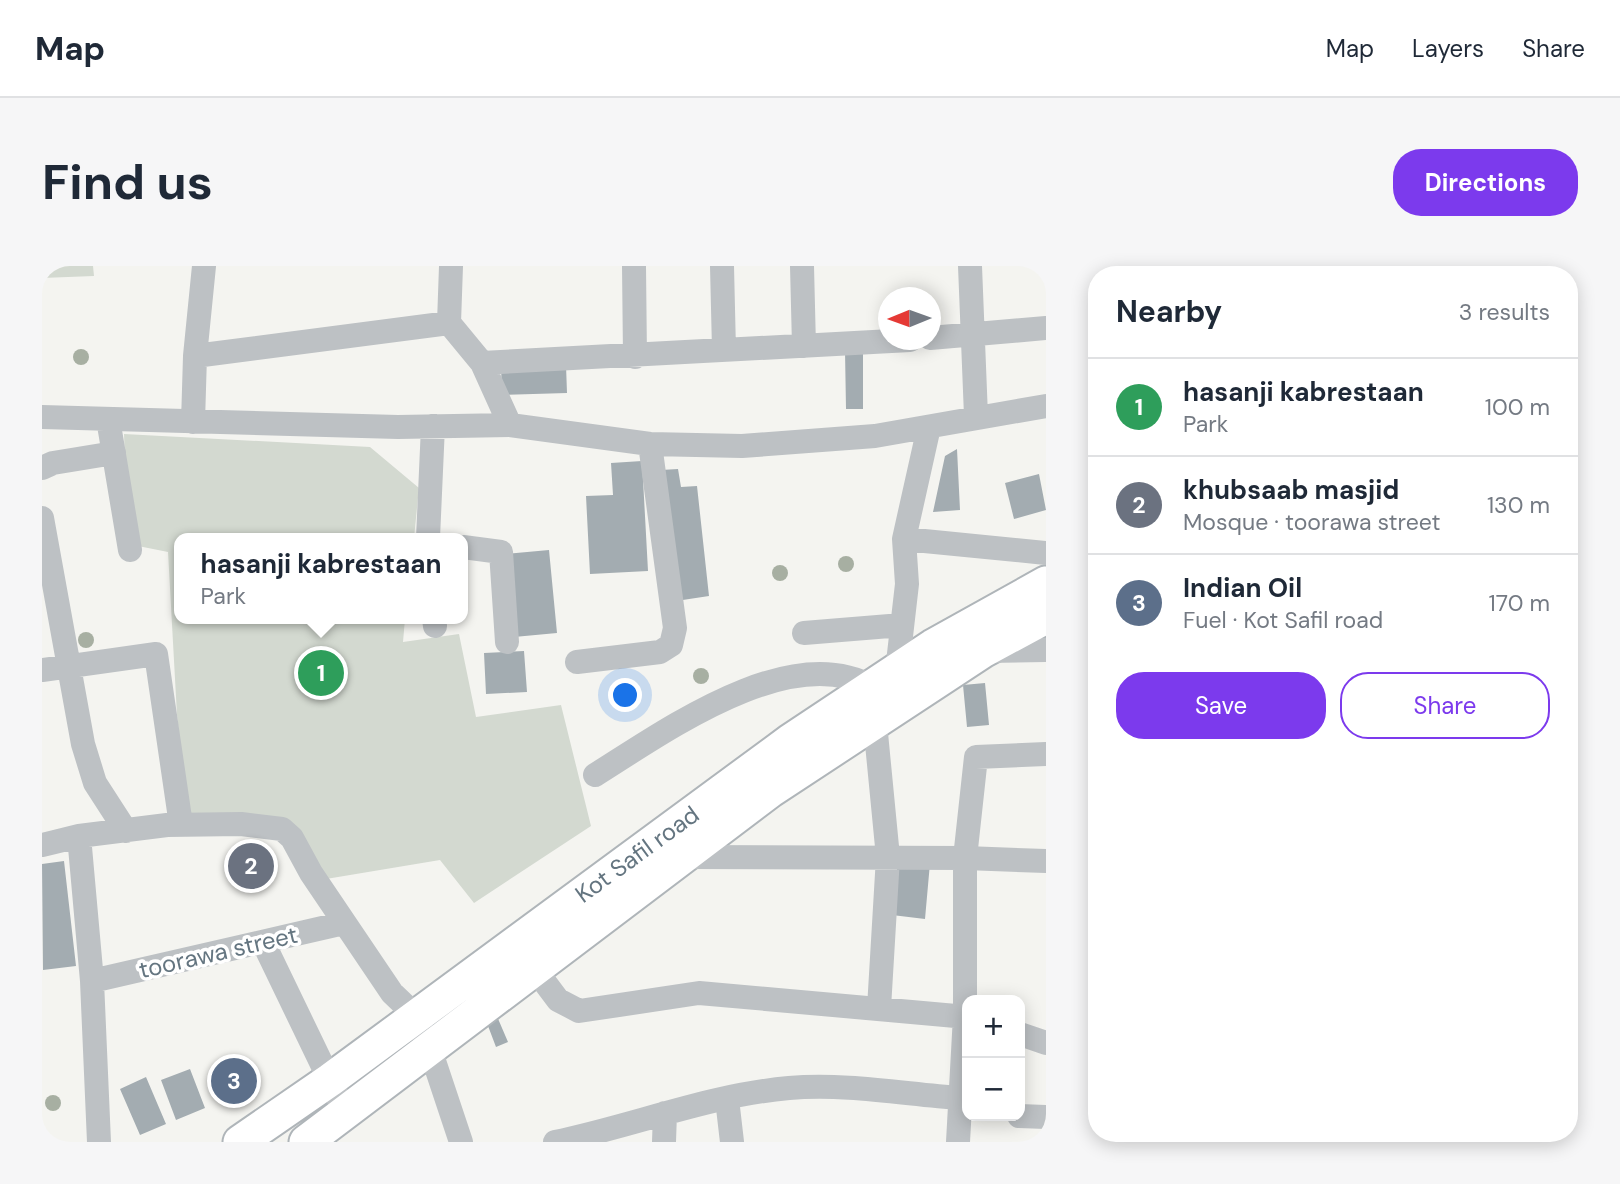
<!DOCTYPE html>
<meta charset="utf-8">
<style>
body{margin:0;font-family:"DM Sans",sans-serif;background:#f6f6f7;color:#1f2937}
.controls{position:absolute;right:21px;bottom:21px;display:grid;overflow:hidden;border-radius:14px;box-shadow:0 4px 18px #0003}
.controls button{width:63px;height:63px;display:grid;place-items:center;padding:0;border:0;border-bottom:2px solid #e0e1e3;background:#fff;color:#1f2937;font:35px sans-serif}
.compass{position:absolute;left:836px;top:21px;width:63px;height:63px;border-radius:50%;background:#fff;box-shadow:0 4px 18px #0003;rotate:269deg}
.you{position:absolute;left:584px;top:430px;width:24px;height:24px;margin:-18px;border:5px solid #fff;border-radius:50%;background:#1a73e8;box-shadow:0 0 0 10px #1a73e833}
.badge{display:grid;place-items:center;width:46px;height:46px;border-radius:50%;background:#7c3aed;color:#fff;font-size:23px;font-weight:700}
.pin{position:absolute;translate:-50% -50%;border:4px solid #fff;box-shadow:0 2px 7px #0006}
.popup{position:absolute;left:132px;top:267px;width:294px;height:91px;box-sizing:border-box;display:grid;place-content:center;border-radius:14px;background:#fff;filter:drop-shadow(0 2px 5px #0005);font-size:23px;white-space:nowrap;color:#747a83}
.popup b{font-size:26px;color:#1f2937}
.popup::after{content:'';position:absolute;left:50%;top:100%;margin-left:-14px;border:14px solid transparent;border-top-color:#fff}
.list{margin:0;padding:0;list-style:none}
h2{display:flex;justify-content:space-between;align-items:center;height:91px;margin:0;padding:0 28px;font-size:30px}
h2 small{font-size:23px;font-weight:400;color:#747a83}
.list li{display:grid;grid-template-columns:46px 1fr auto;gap:21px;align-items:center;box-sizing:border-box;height:98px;padding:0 28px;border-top:2px solid #e0e1e3}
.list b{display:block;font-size:26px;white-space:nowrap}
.list p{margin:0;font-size:23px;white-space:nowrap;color:#747a83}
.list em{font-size:23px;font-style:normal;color:#747a83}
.actions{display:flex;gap:14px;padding:21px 28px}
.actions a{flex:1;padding:16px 0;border:2px solid #7c3aed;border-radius:28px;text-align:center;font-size:24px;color:#7c3aed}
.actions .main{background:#7c3aed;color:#fff}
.map{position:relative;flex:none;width:1004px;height:876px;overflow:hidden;border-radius:28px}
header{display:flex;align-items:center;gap:42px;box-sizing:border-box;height:98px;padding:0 35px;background:#fff;border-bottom:2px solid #e0e1e3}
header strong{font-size:33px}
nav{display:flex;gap:38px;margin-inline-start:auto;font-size:24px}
.intro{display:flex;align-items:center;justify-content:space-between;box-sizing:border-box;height:168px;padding:0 42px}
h1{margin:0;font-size:49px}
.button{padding:18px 32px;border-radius:28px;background:#7c3aed;color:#fff;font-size:24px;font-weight:700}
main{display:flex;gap:42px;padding:0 42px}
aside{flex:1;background:#fff;border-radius:28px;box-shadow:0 4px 18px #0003}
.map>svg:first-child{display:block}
.green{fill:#d3d9d0}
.building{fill:#a3acb1}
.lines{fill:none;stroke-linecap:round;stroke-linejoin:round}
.secondary-casing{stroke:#afb5b9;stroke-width:37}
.minor{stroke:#bdc1c4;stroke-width:24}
.secondary{stroke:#fff;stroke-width:33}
.tree{fill:#a7afa2}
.labels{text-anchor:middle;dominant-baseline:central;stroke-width:7;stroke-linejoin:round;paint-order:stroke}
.street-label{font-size:24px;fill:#647580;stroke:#fff}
</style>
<header>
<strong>Map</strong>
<nav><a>Map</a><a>Layers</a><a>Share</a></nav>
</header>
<div class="intro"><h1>Find us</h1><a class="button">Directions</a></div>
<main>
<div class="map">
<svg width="1004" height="876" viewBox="0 0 1004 876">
<rect width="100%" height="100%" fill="#f4f4f0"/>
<path class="green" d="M0 0H51L52 10 0 12Z
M82 168 328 181 377 222 372 272H137V353H363L361 376 417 368 434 451 519 439 549 560 432 637 398 594 284 613 244 555 146 553 135 449 126 286 86 278Z"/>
<path class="building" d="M803 85H821V143H804Z
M524 99 525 127 460 129 459 101Z
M915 183 918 244 891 246 903 190Z
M600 195 606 305 548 308 544 230 571 229 569 197Z
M636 203 639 221 655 220 667 330 634 335 619 204Z
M997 208 1004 244 972 253 963 217Z
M507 284 515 367 472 371 464 288Z
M482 385 485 426 444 428 442 387Z
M943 417 947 459 925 461 921 419Z
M856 594 888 597 883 653 850 649Z
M22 595 34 700 1 704 0 598Z
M454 748 466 776 454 781 443 752Z
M148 803 163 842 134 854 119 814Z
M104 811 124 858 98 869 78 823Z"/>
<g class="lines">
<defs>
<path id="secondary" d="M198 876 288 814 748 475 891 380 1004 317
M264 876 728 525 941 385 1004 351"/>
</defs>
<use href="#secondary" class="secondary-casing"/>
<path class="minor" d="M162 0 153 90 407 57 440 97 868 74
M592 0 593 91
M680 0 682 84
M760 0 762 80
M928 0 934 150
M407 57 409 0
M888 72 1004 62
M440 97 468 159
M0 151 356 161 468 159 608 178 700 180 833 170 1004 140
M66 153 88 284
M151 156 153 90
M0 202 11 197 72 187
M0 252 41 478 53 517 84 565
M386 272 391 160
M862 273 1004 287
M421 281 459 286 465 376
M392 353 393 360
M762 367 860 359
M945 385 1004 384
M535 396 618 386 629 379 633 362 608 178
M0 404 114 388 139 559
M860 415 855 405 865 318 862 273 887 161
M833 457 846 591 837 742
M553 509C622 466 748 374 830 421
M37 570 50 715 57 876
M0 579 37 570 125 559 199 558 240 563 250 572 269 607 350 727 373 749 387 780 419 876
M644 591 923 592 934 491 1004 488
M221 676 303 846
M492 702 516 734 537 745 657 727 925 751
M50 715 302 657
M978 768 1004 777
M685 833 690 876
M977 850 1004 851
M513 876C591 860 667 829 747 822 803 817 862 828 917 832
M622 876 623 847
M916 876 923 750V592L1004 595"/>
<use href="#secondary" class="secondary"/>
</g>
<g class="tree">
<circle cx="39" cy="91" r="8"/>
<circle cx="804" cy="298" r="8"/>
<circle cx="738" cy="307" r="8"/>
<circle cx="44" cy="374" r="8"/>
<circle cx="659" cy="410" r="8"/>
<circle cx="11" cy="837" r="8"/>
</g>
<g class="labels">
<g class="street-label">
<text transform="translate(595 588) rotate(-36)">Kot Safil road</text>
<text transform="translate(176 686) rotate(-13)">toorawa street</text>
</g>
</g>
</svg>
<div class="controls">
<button>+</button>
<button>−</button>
</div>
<svg class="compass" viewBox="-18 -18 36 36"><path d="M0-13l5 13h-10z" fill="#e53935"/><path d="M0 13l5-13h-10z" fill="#747a83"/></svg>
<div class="you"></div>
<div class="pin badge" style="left:279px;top:407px;background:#2e9e5b">1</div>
<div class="popup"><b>hasanji kabrestaan</b>Park</div>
<div class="pin badge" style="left:209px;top:600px;background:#6b7280">2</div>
<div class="pin badge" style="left:192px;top:815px;background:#5c6f8a">3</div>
</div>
<aside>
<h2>Nearby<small>3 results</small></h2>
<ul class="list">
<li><span class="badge" style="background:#2e9e5b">1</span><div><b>hasanji kabrestaan</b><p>Park</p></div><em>100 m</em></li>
<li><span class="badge" style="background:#6b7280">2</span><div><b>khubsaab masjid</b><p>Mosque · toorawa street</p></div><em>130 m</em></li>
<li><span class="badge" style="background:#5c6f8a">3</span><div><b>Indian Oil</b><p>Fuel · Kot Safil road</p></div><em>170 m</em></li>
</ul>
<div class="actions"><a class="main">Save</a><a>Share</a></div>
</aside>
</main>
